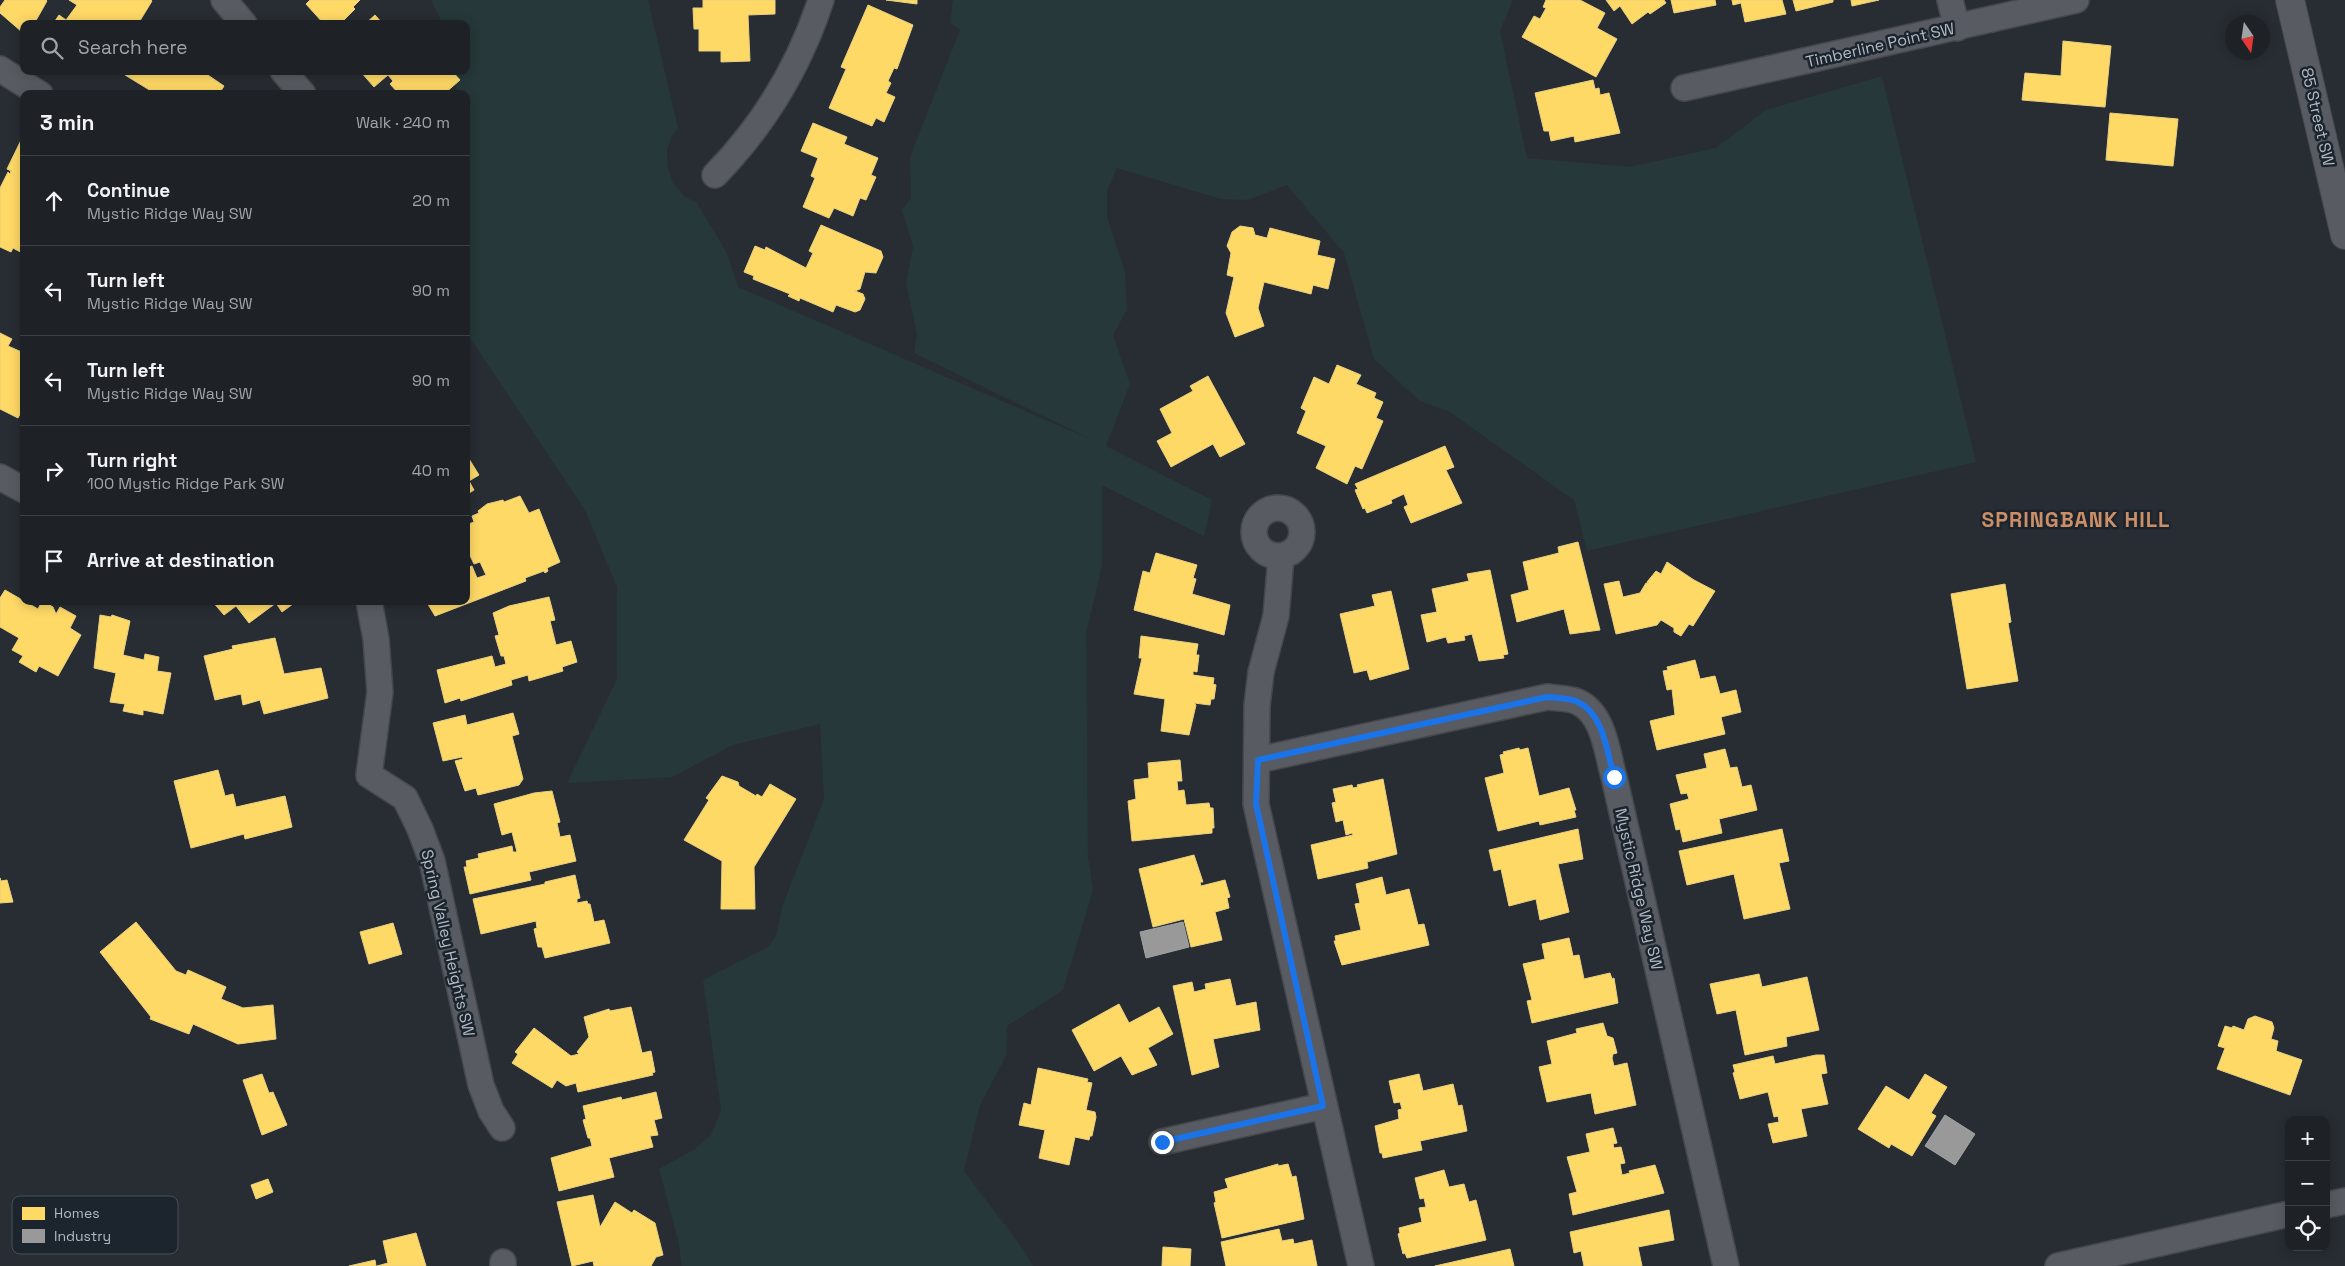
<!DOCTYPE html>
<meta charset="utf-8">
<style>
body{margin:0;font-family:"Space Grotesk",sans-serif;background:#262a2e;color:#f1f3f6}
.controls{position:absolute;right:15px;bottom:15px;display:grid;overflow:hidden;border-radius:10px;box-shadow:0 2px 12px #0003}
.controls button{width:45px;height:45px;display:grid;place-items:center;padding:0;border:0;border-bottom:1px solid #3c3f43;background:#1e2226;color:#f1f3f6;font:25px sans-serif}
.compass{position:absolute;left:2225px;top:15px;width:45px;height:45px;border-radius:50%;background:#1e2226;box-shadow:0 2px 12px #0003;rotate:167deg}
.stop{position:absolute;width:15px;height:15px;margin:-11px;border:4px solid #1a73e8;border-radius:50%;background:#fff}
.stop.end{background:#1a73e8;border-color:#fff;box-shadow:0 1px 5px #0008}
.list{margin:0;padding:0;list-style:none}
h2{display:flex;justify-content:space-between;align-items:center;height:65px;margin:0;padding:0 20px;font-size:21px}
h2 small{font-size:16px;font-weight:400;color:#a1a4a7}
.list li{display:grid;grid-template-columns:32px 1fr auto;gap:15px;align-items:center;box-sizing:border-box;height:90px;padding:0 20px;border-top:1px solid #3c3f43}
.list b{display:block;font-size:19px;white-space:nowrap}
.list p{margin:0;font-size:16px;white-space:nowrap;color:#a1a4a7}
.list em{font-size:16px;font-style:normal;color:#a1a4a7}
.icon{flex:none;width:28px;height:28px;fill:none;stroke:currentColor;stroke-width:2;stroke-linecap:round;stroke-linejoin:round}
.map{position:relative;flex:none;width:2345px;height:1266px;overflow:hidden}
.search{position:absolute;background:#1e2226;box-shadow:0 2px 12px #0003;left:20px;top:20px;width:450px;height:55px;display:flex;align-items:center;gap:12px;box-sizing:border-box;padding:0 18px;border-radius:10px;color:#a1a4a7;font-size:19px}
.panel{position:absolute;background:#1e2226;box-shadow:0 2px 12px #0003;left:20px;top:90px;width:450px;height:515px;border-radius:10px}
.map>svg:first-child{display:block}
.green{fill:#263839}
.homes{fill:#ffd966;stroke:#e8d082}
.industry{fill:#999;stroke:#a0a3a6}
.lines{fill:none;stroke-linecap:round;stroke-linejoin:round}
.minor-casing{stroke:#44484c;stroke-width:28}
.tertiary-casing{stroke:#44484c;stroke-width:30}
.minor{stroke:#585c62;stroke-width:25}
.tertiary{stroke:#585c62;stroke-width:28}
.route{stroke:#1a73e8;stroke-width:6}
.labels{text-anchor:middle;dominant-baseline:central;stroke-width:5;stroke-linejoin:round;paint-order:stroke}
.street-label{font-size:16px;fill:#b2bac5;stroke:#1c242d}
.district-label{font-size:21px;font-weight:bold;letter-spacing:1px;fill:#cb8e66;stroke:#1c242d}
.key{fill:#1c242d;stroke:#49515b;stroke-width:1}
.key-label{font-size:14px;fill:#b2bac5}
</style>
<div class="map">
<svg width="2345" height="1266" viewBox="0 0 2345 1266">
<rect width="100%" height="100%" fill="#282d33"/>
<path class="green" d="M431 0H648L678 128 672 135 667 151 668 168 673 183 685 197 697 203 727 253 738 287 1090 439 914 353 917 334 906 283 913 247 902 210 911 198 910 157 960 30 950 23 953 0H1513L1500 31 1527 158 1629 167 1716 148 1766 110 1882 76 1976 462 1587 551 1574 500 1448 411 1420 401 1374 359 1344 253 1287 185 1248 200 1221 199 1117 168 1107 191V217L1125 272 1127 310 1113 335 1130 384 1106 446 1212 500 1204 536 1102 485V565L1086 634 1088 857 1093 890 1063 990 1007 1026 1006 1056 980 1105 964 1171 1023 1249 1033 1266H682L678 1240 659 1169 695 1149 711 1135 721 1110 703 980 768 947 776 936 782 907 824 799 820 724 733 745 672 777 567 783 617 679V587L585 510 466 332V94H457L453 71H466V24H443Z"/>
<path class="homes" d="M5 0H46L47 1 34 24H24L22 32 0 13V7Z
M69 0H151L152 1 138 24H53L59 15 66 20 77 5Z
M310 0H360L353 7 355 9 341 23 339 20 335 24H324L306 4Z
M703 0H775V14L748 15 750 61 721 62V51H699V29H694L693 8H703Z
M886 0H917V4Z
M1546 0H1580L1605 13 1597 28 1617 39 1596 77 1522 37 1534 16 1540 19 1546 8 1543 7Z
M1606 0H1664L1666 3 1650 14 1648 12 1632 24 1620 6 1614 11Z
M1671 0H1715L1716 5 1674 13Z
M1732 0H1782L1786 14 1745 22 1741 3 1733 5Z
M1793 0H1833V2L1796 11Z
M1851 0H1879L1852 6Z
M868 5 913 25 897 69 894 68 888 81 891 83 886 93 895 97 884 122 876 118 872 126 829 108 846 69 841 67Z
M375 15 383 24H365Z
M2063 41 2111 46 2105 107 2022 100 2025 73 2061 76Z
M128 71H202L224 86 219 94H156L125 75Z
M360 71H452L460 80 444 94H399L390 84 393 81 388 75 374 87Z
M1593 80 1595 89 1599 88 1600 95 1609 93 1620 133 1575 142 1574 136 1551 141 1549 131H1544L1535 93Z
M2110 113 2178 119 2173 166 2106 160Z
M813 123 847 137 844 144 878 158 871 175 876 177 866 200 860 198 853 216 834 208 829 218 803 207 815 178 811 176 818 158 801 151Z
M24 134V254L13 248 11 252 0 247V188L8 172 10 174 11 171 7 169Z
M821 225 881 251 883 257 876 273 865 272 860 289 855 291 863 294 865 299 860 310 855 312 836 305 833 312 800 298 799 301 788 296 790 294 753 279 754 276 744 272 755 246 765 250 766 247 806 268 813 253 809 251Z
M1240 226 1253 228 1255 235 1267 238 1270 228 1320 241 1317 255 1335 259 1328 289 1313 285 1311 294 1264 282 1258 308 1264 326 1235 337 1226 313 1234 277 1227 275 1231 253 1227 246 1232 232Z
M0 333 12 339 8 346 24 353V407L18 418 0 409Z
M1337 365 1361 375 1356 384 1376 393 1374 398 1383 402 1376 418 1383 421 1362 469 1355 466 1347 484 1316 468 1326 446 1297 433 1306 411 1301 408 1314 377 1329 384Z
M1208 376 1245 444 1220 457 1213 444 1171 467 1157 441 1172 433 1160 409 1193 391 1190 386Z
M1445 446 1454 467 1446 470 1462 503 1411 523 1404 507 1408 505 1404 494 1391 500 1392 503 1367 513 1365 508 1363 509 1355 490 1358 489 1355 484Z
M466 454 479 475 469 481 474 490 466 495Z
M520 496 529 513 539 509 560 562 547 568 548 571 545 573 544 571 525 578 526 581 435 616 426 601H466V568L472 566 477 578 486 575 480 562 474 564 466 547V525L474 522 472 516 479 513 478 511 487 504 503 500 504 502Z
M1578 542 1600 630 1570 634 1564 609 1517 622 1511 595 1529 590 1523 562 1559 553 1558 547Z
M1156 553 1197 565 1193 578 1196 579 1192 594 1230 605 1224 635 1134 610 1143 571 1150 573Z
M1667 562 1694 580 1715 591 1693 626 1689 624 1681 636 1674 632V628L1661 620 1657 625 1616 634 1604 584 1619 581 1623 597 1640 593 1646 583H1649L1647 582 1656 571 1661 574Z
M1490 570 1508 654 1503 655 1504 658 1479 661 1472 634 1464 636 1465 640 1448 643 1446 637 1427 642 1421 615 1437 612 1432 589 1469 581 1467 574Z
M2005 584 2011 622 2008 623 2018 681 1967 689 1951 594Z
M5 590 38 609 40 605 48 604 53 607 56 614 60 607 76 616 70 628 81 635 58 676 39 666 36 672 19 662 23 656 12 650 19 638 0 627V598Z
M1391 591 1409 669 1370 680 1367 670 1354 673 1340 614 1375 606 1372 595Z
M549 597 555 620 550 621 556 645 571 641 577 662 562 667 563 671 529 681 528 675 511 680 512 685 461 701 460 698 445 703 437 670 492 656 495 667 506 664 504 656H501L495 636 499 635 493 613 509 606Z
M212 601H297L282 612 276 603 249 623 236 606 224 615Z
M100 615 111 617 112 615 130 621 123 655 144 660 145 654 159 657 157 671 171 673 163 714 143 710V715L123 711 125 704 110 702 116 673 94 668Z
M1141 636 1198 644 1196 655H1199L1197 672 1193 671V675L1214 678 1213 684 1216 685 1214 699H1211L1210 705 1194 703 1196 705 1189 735 1161 731 1165 699 1134 694 1142 658H1139Z
M275 638 284 674 321 668 328 698 264 714 260 700 243 705 241 694 215 700 204 656 233 649 232 646Z
M1695 660 1700 679 1715 676 1720 694 1736 690 1741 712 1721 717 1725 734 1657 750 1650 721 1675 715 1672 689 1667 690 1663 671 1668 670 1667 667Z
M513 713 519 734 512 736 523 779 519 785 478 795 476 788 465 791 455 761 463 759 462 757 443 761 433 723 465 715 467 725Z
M1519 748 1520 750 1528 748 1539 796 1569 788 1576 810H1574L1576 817 1540 825 1539 821 1498 831 1485 778 1504 773 1500 755 1504 754 1503 752Z
M1725 749 1730 768 1737 767 1742 787 1751 785 1757 810 1719 819 1722 833 1683 842 1680 829 1676 830 1670 804 1689 799 1687 793 1681 794 1676 775 1707 768 1704 754Z
M1180 760 1182 781H1177L1178 791 1184 790 1186 805 1209 803 1210 808H1213L1214 828H1212V833L1132 841 1128 801 1136 799 1134 780 1149 778 1148 763Z
M218 770 225 796 233 794 236 807 285 796 292 827 245 839 244 834 191 848 174 781Z
M722 776 738 782 739 786 756 796 757 794 762 797 770 784 796 799 754 867 755 909H721L722 861 684 840 709 800 706 798Z
M1383 779 1397 854 1367 862 1368 868 1318 879 1311 845 1353 835 1352 833 1346 835 1343 820 1336 822 1332 803 1336 802 1333 789 1352 785 1353 788 1358 787 1357 785Z
M552 791 560 822 557 823 560 837 570 835 576 861 529 872 531 880 470 894 464 867H467L466 861 479 858 478 854 512 846 513 852H517L512 832 502 835 494 804 534 793Z
M1578 829 1583 859 1558 864 1569 912 1540 920 1536 899 1509 906 1501 869 1494 871 1489 850Z
M1782 829 1789 861 1779 863 1790 909 1744 919 1734 874 1687 885 1679 851Z
M1194 855 1203 882H1200L1201 886 1225 880 1230 897 1227 898 1229 908 1215 912 1222 940 1191 947 1184 919 1153 927 1139 869Z
M575 875 580 898 577 899V903L587 901 588 904H590L594 922 604 920 610 943 545 958 542 947H538L534 929 537 928 536 921 481 934 473 899 545 884V882Z
M1382 877 1386 895 1409 889 1418 925 1424 924 1429 945 1342 965 1334 941H1336L1335 936 1361 930 1355 904 1360 903 1356 884Z
M0 878 1 881 7 880 13 902 0 903Z
M136 922 176 971 186 975 188 970 226 987 221 999 243 1008 273 1005 276 1039 238 1044 193 1024 189 1034 150 1019 151 1017 100 952Z
M393 923 402 954 369 964 360 932Z
M1569 938 1573 956 1579 955 1584 979 1610 973 1612 979 1614 978 1618 1003 1532 1023 1527 1001 1532 1000 1523 964 1545 959 1542 944Z
M1759 974 1762 987 1807 977 1819 1030 1786 1037 1787 1046 1745 1055 1736 1010 1717 1014 1710 984Z
M1230 979 1236 1006 1256 1002 1260 1030 1213 1039 1219 1067 1192 1075 1173 986 1192 982 1194 992 1206 989 1205 984Z
M1119 1004 1129 1023 1159 1007 1173 1034 1148 1048 1157 1065 1132 1075 1121 1056 1094 1071 1072 1030Z
M631 1007 642 1053 651 1051 655 1072 652 1073 653 1075 578 1092 576 1083 566 1086 557 1080 552 1088 512 1063 518 1054 515 1052 534 1028 571 1056 579 1054 577 1052 589 1037 584 1017 609 1009 610 1011Z
M2255 1016 2272 1022 2274 1028 2271 1039 2278 1041 2276 1051 2302 1060 2290 1095 2217 1069 2225 1048 2218 1046 2225 1026 2232 1028 2233 1026 2244 1030 2248 1019Z
M1603 1023 1607 1036 1613 1038 1617 1053 1613 1054 1612 1058 1614 1066 1627 1063 1636 1105 1595 1114 1591 1093 1547 1102 1539 1067 1552 1064 1547 1041 1577 1033 1576 1029Z
M1816 1055H1824L1827 1073 1821 1074 1828 1104 1801 1109 1807 1136 1773 1143 1768 1124 1779 1122 1778 1116 1774 1117 1768 1092 1740 1099 1733 1073 1735 1072 1733 1065 1773 1056 1775 1064Z
M1038 1068 1088 1079 1087 1082 1092 1083 1086 1110 1095 1112 1096 1117 1092 1136H1090L1089 1140 1075 1137 1069 1165 1039 1158 1045 1130 1019 1125 1024 1103 1031 1105Z
M262 1074 269 1093 273 1092 287 1125 262 1135 243 1080Z
M1419 1074 1423 1091 1453 1084 1458 1106 1462 1105 1467 1131 1420 1141 1422 1150 1383 1158 1382 1153H1380L1375 1126 1399 1119 1398 1110 1402 1109 1400 1102 1394 1103 1389 1081Z
M1925 1074 1947 1087 1931 1113 1936 1116 1912 1156 1891 1144 1889 1148 1858 1129 1886 1086 1909 1100Z
M656 1092 662 1118 654 1120 658 1135 650 1136 653 1147 609 1158 614 1177 559 1191 551 1158 592 1146 590 1138H588L583 1120 586 1119 583 1106 621 1097 622 1100Z
M1613 1128 1617 1143 1613 1144 1614 1148 1621 1147 1625 1163 1620 1164 1622 1175 1630 1173 1629 1171 1655 1165 1664 1193 1573 1215 1569 1194 1577 1192 1567 1157 1590 1152 1586 1134Z
M1278 1164V1166L1288 1164 1292 1177 1296 1176 1304 1219 1222 1238 1214 1203 1216 1202 1214 1192 1228 1188 1225 1179Z
M1444 1170 1449 1187 1464 1184 1469 1202 1476 1200 1486 1240 1407 1258 1405 1253 1403 1254 1398 1234 1400 1233 1399 1228 1422 1222 1419 1208 1426 1207 1424 1198 1420 1199 1415 1178Z
M268 1179 273 1192 256 1199 251 1185Z
M593 1195 600 1227 615 1202 632 1213 634 1210 655 1223 663 1255 656 1257 651 1266H594L593 1261 572 1266 557 1202Z
M1669 1210 1674 1240 1638 1247 1642 1266H1584L1581 1251 1574 1253 1570 1232Z
M1279 1229 1282 1241 1293 1239 1294 1244 1312 1240 1317 1266H1226L1221 1242Z
M416 1233 426 1266H377L388 1263 383 1241Z
M1163 1247 1191 1249 1190 1266H1162Z
M1510 1249 1514 1266H1435Z
M375 1260 376 1266H349Z"/>
<path class="industry" d="M1183 922 1189 947 1146 958 1140 932Z
M1945 1115 1975 1134 1955 1165 1925 1146Z"/>
<g class="lines">
<defs>
<path id="minor" d="M224 0 244 24
M1950 0 1957 28
M0 69 40 94
M283 71 303 94
M1684 88 2076 0
M715 175C764 125 799 67 821 0
M0 477 24 490
M1254 532a24 24 0 1 1 48 0a24 24 0 1 1-48 0Z
M1281 557 1276 616 1261 672 1257 706 1256 804 1361 1266
M369 601 376 639 380 692 369 775 405 798 420 829 432 861 481 1085 491 1111 502 1128
M1258 760 1547 697C1556 698 1570 698 1578 702 1604 714 1607 753 1614 777L1726 1266
M1162 1142 1323 1106
M2326 1205 2345 1201
M503 1266V1262
M2058 1266 2289 1214"/>
<path id="tertiary" d="M2290 0 2345 235"/>
</defs>
<use href="#minor" class="minor-casing"/>
<use href="#tertiary" class="tertiary-casing"/>
<use href="#minor" class="minor"/>
<use href="#tertiary" class="tertiary"/>
</g>
<g class="lines">
<path class="route" d="M1162 1142 1323 1106 1256 804 1258 760 1547 697C1556 698 1570 698 1578 702 1604 714 1607 753 1614 777"/>
</g>
<g class="labels">
<g class="street-label">
<text transform="translate(1880 45) rotate(-13)">Timberline Point SW</text>
<text transform="translate(2318 117) rotate(77)">85 Street SW</text>
<text transform="translate(1639 889) rotate(77)">Mystic Ridge Way SW</text>
<text transform="translate(448 943) rotate(77)">Spring Valley Heights SW</text>
</g>
<g class="district-label">
<text x="2076" y="519">SPRINGBANK HILL</text>
</g>
</g>
<rect x="12" y="1196" width="166" height="58" rx="8" class="key"/>
<rect x="22" y="1207" width="23" height="13" fill="#ffd966"/>
<rect x="22" y="1229" width="23" height="14" fill="#999"/>
<g class="key-label">
<text x="54" y="1218">Homes</text>
<text x="54" y="1241">Industry</text>
</g>
</svg>
<div class="controls">
<button>+</button>
<button>−</button>
<button><svg class="icon" aria-label="locate" viewBox="0 0 24 24"><circle cx="12" cy="12" r="6"/><path d="M12 2v4M12 18v4M2 12h4M18 12h4"/></svg></button>
</div>
<svg class="compass" viewBox="-18 -18 36 36"><path d="M0-13l5 13h-10z" fill="#e53935"/><path d="M0 13l5-13h-10z" fill="#a1a4a7"/></svg>
<div class="stop" style="left:1614px;top:777px"></div>
<div class="stop end" style="left:1162px;top:1142px"></div>
<div class="search"><svg class="icon" aria-label="search" viewBox="0 0 24 24"><circle cx="10" cy="10" r="6"/><path d="M15 15l6 6"/></svg>Search here</div>
<section class="panel">
<h2>3 min<small>Walk · 240 m</small></h2>
<ul class="list">
<li><svg class="icon" aria-label="ahead" viewBox="0 0 24 24"><path d="M12 20V5M6 11l6-6 6 6"/></svg><div><b>Continue</b><p>Mystic Ridge Way SW</p></div><em>20 m</em></li>
<li><svg class="icon" aria-label="left" viewBox="0 0 24 24"><path d="M17 20v-9H6M10 6l-5 5 5 5"/></svg><div><b>Turn left</b><p>Mystic Ridge Way SW</p></div><em>90 m</em></li>
<li><svg class="icon" aria-label="left" viewBox="0 0 24 24"><path d="M17 20v-9H6M10 6l-5 5 5 5"/></svg><div><b>Turn left</b><p>Mystic Ridge Way SW</p></div><em>90 m</em></li>
<li><svg class="icon" aria-label="right" viewBox="0 0 24 24"><path d="M7 20v-9h11M14 6l5 5-5 5"/></svg><div><b>Turn right</b><p>100 Mystic Ridge Park SW</p></div><em>40 m</em></li>
<li><svg class="icon" aria-label="arrive" viewBox="0 0 24 24"><path d="M6 21V4h12l-3 4 3 4H6"/></svg><div><b>Arrive at destination</b></div></li>
</ul>
</section>
</div>
